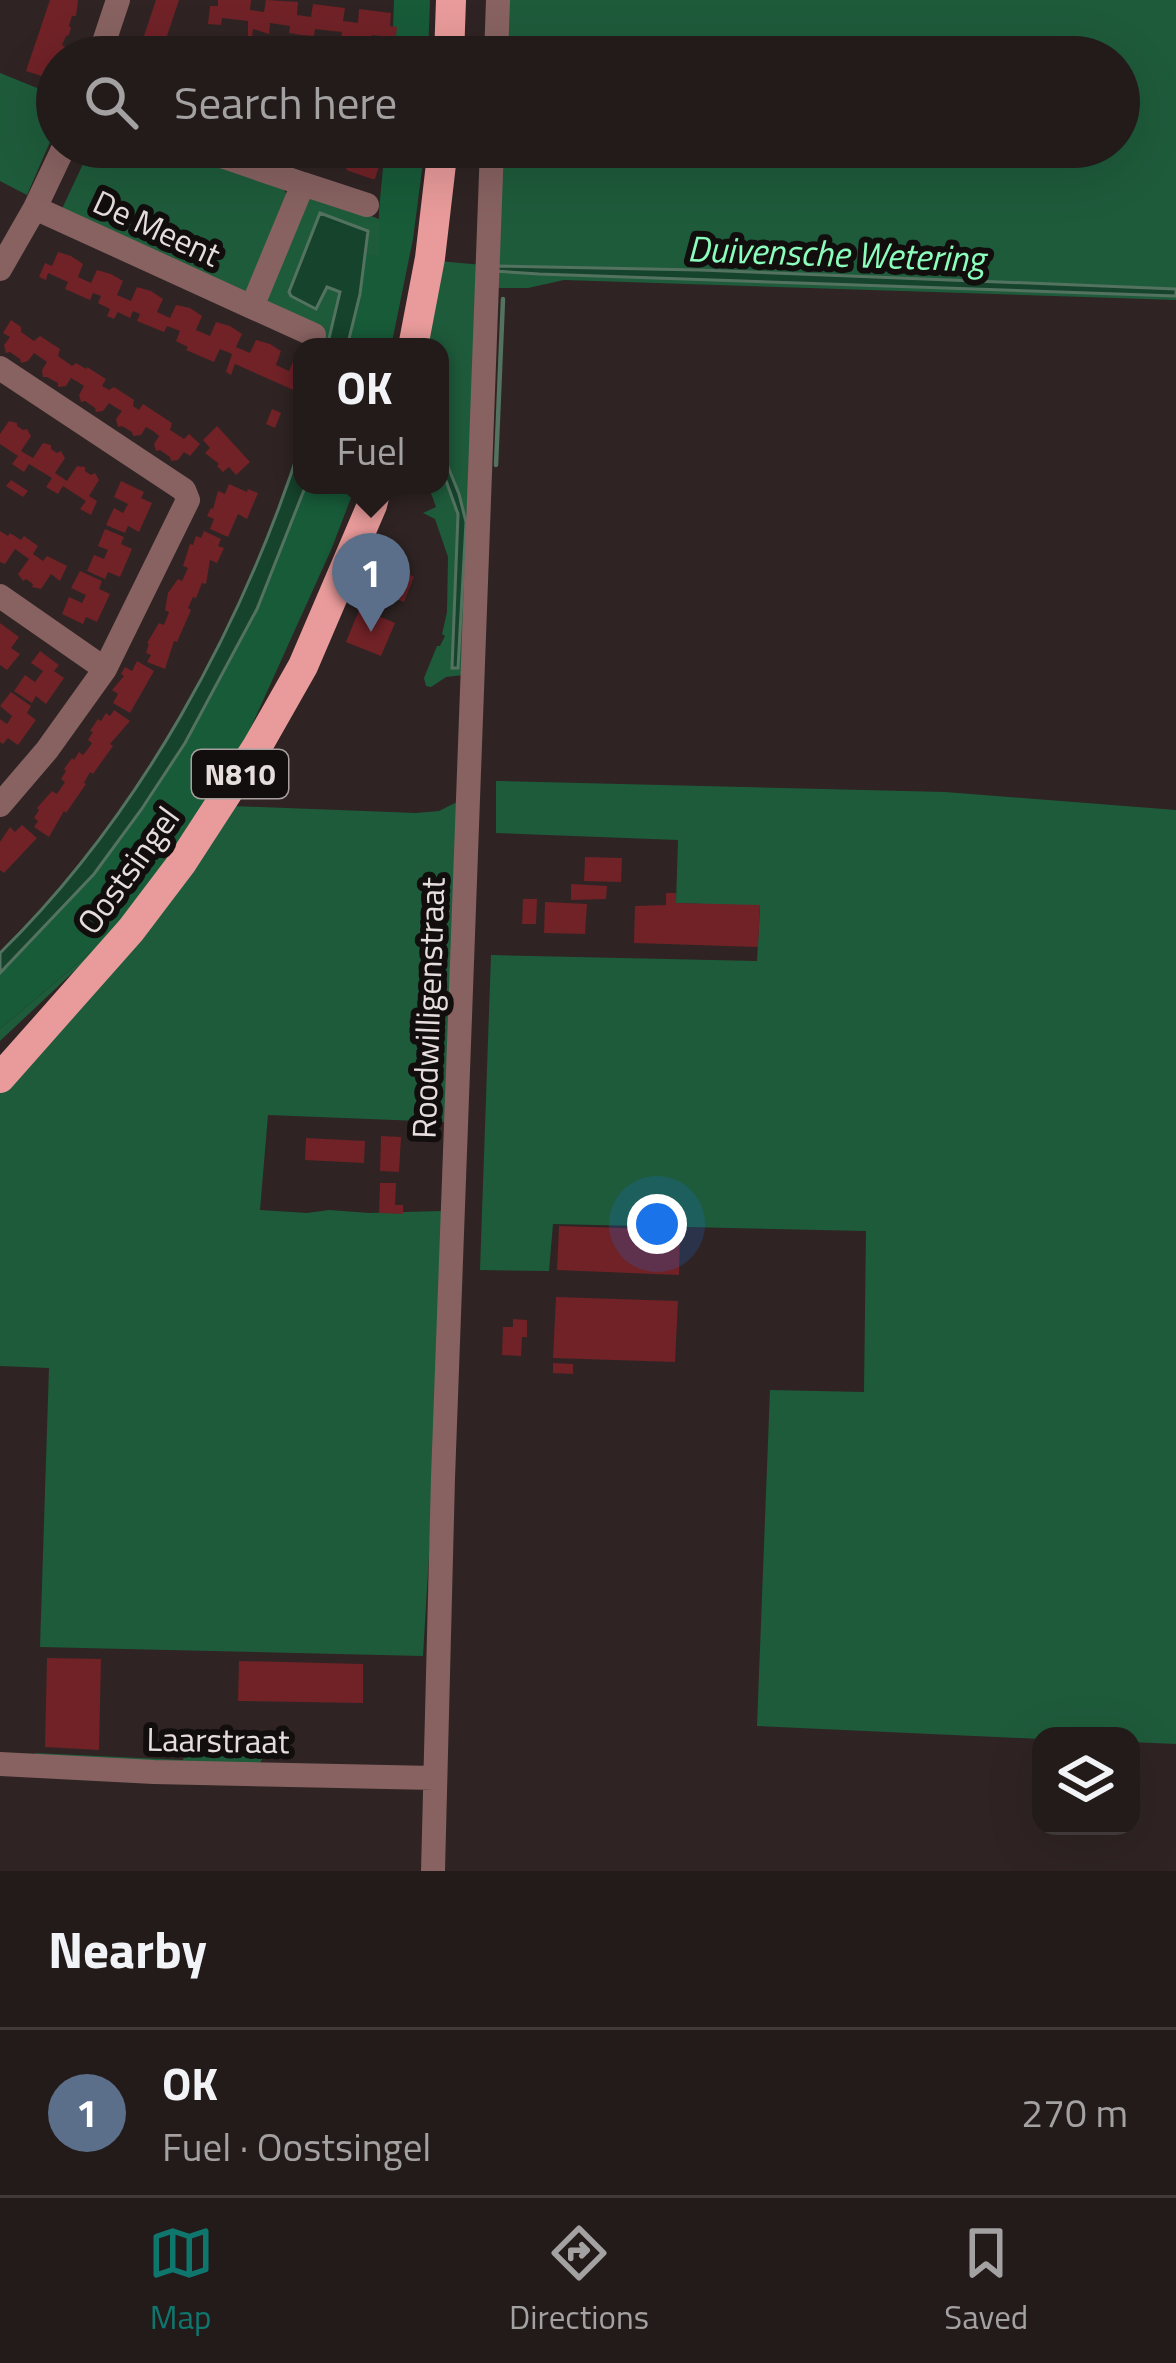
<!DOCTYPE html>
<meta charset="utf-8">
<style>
body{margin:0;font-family:"Titillium Web",sans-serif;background:#2b2423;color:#f1f3f6}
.controls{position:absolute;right:36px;bottom:36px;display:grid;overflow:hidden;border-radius:24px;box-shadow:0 12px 48px #0002}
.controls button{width:108px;height:108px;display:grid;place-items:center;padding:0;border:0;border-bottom:3px solid #403939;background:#231b1a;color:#f1f3f6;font:60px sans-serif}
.you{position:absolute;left:657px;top:1224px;width:42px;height:42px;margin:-30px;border:9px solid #fff;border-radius:50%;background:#1a73e8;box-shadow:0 0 0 18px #1a73e833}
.badge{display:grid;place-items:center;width:78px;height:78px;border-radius:50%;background:#0f766e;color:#fff;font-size:39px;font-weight:700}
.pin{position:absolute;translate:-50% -99px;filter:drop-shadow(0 3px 6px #0008)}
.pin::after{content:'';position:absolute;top:63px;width:42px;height:36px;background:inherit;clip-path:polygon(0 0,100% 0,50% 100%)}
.popup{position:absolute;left:293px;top:338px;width:156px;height:156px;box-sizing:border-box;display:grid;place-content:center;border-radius:24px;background:#231b1a;filter:drop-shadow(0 3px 9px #0005);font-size:39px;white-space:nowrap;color:#a3a1a2}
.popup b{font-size:45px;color:#f1f3f6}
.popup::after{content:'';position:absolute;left:50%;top:100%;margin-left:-24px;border:24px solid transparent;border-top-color:#231b1a}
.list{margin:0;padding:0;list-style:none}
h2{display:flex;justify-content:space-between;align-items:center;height:156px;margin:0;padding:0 48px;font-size:51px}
h2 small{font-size:39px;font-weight:400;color:#a3a1a2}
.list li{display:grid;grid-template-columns:78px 1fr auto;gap:36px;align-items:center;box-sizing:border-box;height:168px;padding:0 48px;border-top:3px solid #403939}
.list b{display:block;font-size:45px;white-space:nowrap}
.list p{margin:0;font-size:39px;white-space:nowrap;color:#a3a1a2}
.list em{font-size:39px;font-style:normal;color:#a3a1a2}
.icon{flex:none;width:66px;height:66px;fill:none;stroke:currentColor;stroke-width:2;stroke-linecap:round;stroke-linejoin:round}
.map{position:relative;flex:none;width:1176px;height:1871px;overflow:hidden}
.search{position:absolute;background:#231b1a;box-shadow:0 12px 48px #0002;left:36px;right:36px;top:36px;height:132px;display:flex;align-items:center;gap:30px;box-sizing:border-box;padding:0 42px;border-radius:66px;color:#a3a1a2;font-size:45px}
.sheet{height:324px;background:#231b1a}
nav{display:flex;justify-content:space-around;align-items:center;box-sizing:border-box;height:168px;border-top:3px solid #403939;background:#231b1a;font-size:33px;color:#a3a1a2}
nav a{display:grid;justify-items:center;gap:6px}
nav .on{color:#0f766e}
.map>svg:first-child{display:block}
.green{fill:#1e5b3b}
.forest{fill:#175b39}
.water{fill:#15432b;stroke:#547260;stroke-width:3}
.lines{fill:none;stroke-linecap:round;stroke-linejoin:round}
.stream{stroke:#547260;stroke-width:4.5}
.building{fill:#702227}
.minor{stroke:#876261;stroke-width:24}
.major{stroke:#e89b9a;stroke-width:30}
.labels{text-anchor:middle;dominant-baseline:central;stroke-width:12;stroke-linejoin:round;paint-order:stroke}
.shield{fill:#130e0e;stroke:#a7a09f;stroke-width:3}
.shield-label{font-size:30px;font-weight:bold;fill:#e6dedd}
.street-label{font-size:33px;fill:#e6dedd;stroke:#130e0e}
.water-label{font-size:36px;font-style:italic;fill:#8bfdbc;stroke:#130e0e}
</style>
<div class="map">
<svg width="1176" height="1871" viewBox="0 0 1176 1871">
<rect width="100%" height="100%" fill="#2f2423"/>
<path class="green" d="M505 0H1176V289L700 270 495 267 494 271 1176 296V300L564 280 528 288H499V279L492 278 498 147H1119V57H502Z
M0 73 57 96V126L27 195 0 181Z
M91 147H167L281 184 287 195 247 295 59 215Z
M322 197 379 219V257L365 254 367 231 319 214 312 240 327 286 340 292 328 346 316 342 258 301 303 198Z
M438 261 483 265 463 675 446 677 431 687 426 686 424 678 437 646H440L445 636 442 634 447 612 448 557 435 519 423 513 436 507 428 485H440V347H421Z
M496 781 945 792 1176 810V1744L1131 1742V1736H1041V1739L757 1726 770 1390 864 1392 866 1231 553 1224 549 1271 480 1270 491 955 757 961 760 906 676 903 678 840 496 833Z
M457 802 445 1122 268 1115 260 1210 307 1213 329 1210 369 1213 442 1211 434 1471 423 1656 40 1647 49 1368 0 1366V1086L233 806 416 813 439 811Z
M122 926 0 1041V1029Z
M35 1753 183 1760 184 1754 264 1756 260 1763 35 1762Z"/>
<path class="forest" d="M394 0H430L428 57H392Z
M385 147H425L413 239 391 347H347L360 294 365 254 379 256V210Z
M306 485H356L331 550 233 767 122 926 0 1029V973L94 874 141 810 185 743 257 609Z"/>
<path class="water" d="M320 213 368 231 360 294 347 347H327L340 292 327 287 316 309 291 296 289 292Z
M494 266 700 270 1176 289V296L539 274 494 271Z
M302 441V485H306L257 609 185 743 141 810 94 874 0 973V953C139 817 243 626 302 441Z
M440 447 459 494 466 522 458 668H452L458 514 440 464Z"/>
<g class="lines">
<path class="stream" d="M496 465 503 299"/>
</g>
<path class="building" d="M50 0H78L76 16H72L69 26 71 28 69 35 66 36 62 45 65 47 62 55 57 57 56 74 52 75 51 79 26 71Z
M156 0H179L160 57H137Z
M218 0H251L250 10 264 12 266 0 298 2 297 15 311 17 313 4 345 8 343 21 358 23 359 9 391 13 390 26 397 27 395 45 387 44 388 37 372 35 371 43 348 40 341 39 342 32 315 29 314 36 302 35 289 33 290 26 270 23 269 34 253 29 252 37H248V21L222 18 221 25 208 24 210 6H218Z
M307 147H357L377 153 379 147 392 149 387 165 380 163 375 179H372L346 170 351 154 338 149 333 166H330L307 158 304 156Z
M58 252 71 256 83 264 78 277 91 283 97 270 111 274 123 281 117 295 131 301 137 287 151 291 163 299 157 312 170 318 176 305 190 308 202 316 196 330 210 336 216 322 230 326 242 334 236 347 250 353 256 340 270 344 281 351 276 365 289 371 295 357 302 360V384L298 392 235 364 231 375 226 372 232 354 220 349 214 362 186 350 188 347 176 341 180 331 167 326 164 332 137 321 140 314 133 311 130 318 118 312 114 319 107 316 110 309 98 303 101 296 93 293 90 300 65 289 68 282 48 273 46 280 39 277 45 263 52 266Z
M11 320 21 327V332L34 341 40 336 60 349 58 356 72 366 76 363 86 369 87 367 106 379 102 386 109 390 114 387 134 400 133 406 139 410 143 404 172 423 170 430 184 439 189 434 200 444 190 456 184 452 178 460 171 461 170 457 160 450 156 451 154 444 159 436 153 431 146 427 141 435 133 436 132 432 122 426 118 427 116 419 122 411 115 407 109 403 103 411 96 412 95 408 85 401 81 402 79 395 84 386 78 382 71 378 66 386 58 387V383L47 377H43L42 370 47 362 34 353 28 361 21 363 20 359 10 352 6 353 4 345 10 337 3 333Z
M272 409 281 413 275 428 266 424Z
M9 421 17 423V426L23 430 27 429 31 436 21 451 33 458 43 443 51 445V449L57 453 61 451 65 458 55 473 67 481 77 466 85 467V471L91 475 95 473 99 480 89 496 97 501 91 515 80 509 86 501 63 486 58 494 46 487 52 478 29 464 24 472 12 464 18 456 0 444V434Z
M217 426 250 462 236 475 229 467 223 472 217 466 219 464 205 453 210 448 203 440Z
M11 480 28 491 23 497 6 486Z
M121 481 144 492 141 498 152 503 139 532 128 526 125 533 106 525 114 508 123 513 128 504 114 497Z
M229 484 247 492 248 489 258 493 247 519 238 514 228 537 210 529 214 519 207 516 211 508 213 509 218 491 225 494Z
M105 529 124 537 121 544 132 549 120 577 108 572 105 579 87 571 94 555 104 559 106 554 108 550 98 546Z
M0 531 8 536 10 533 21 540 24 536 38 546 33 554 43 561 47 556 67 566 60 581 51 574 41 589 32 587 33 584 26 579 23 581 18 574 29 559 15 549 5 564 0 562Z
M204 531 221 539 218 546 224 548 217 563 210 560 206 584 202 583 196 598 193 597 188 608 191 610 177 642 174 641 165 669 147 662 151 655 146 653 149 644 147 643 159 623 164 625 169 612 165 610 168 593 178 579 182 581 188 568 183 566 190 544 193 545 196 536 201 538Z
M80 571 102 581 99 589 110 594 97 622 86 617 83 624 62 614 69 597 82 603 86 595 71 588Z
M389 571 407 579 409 574 414 577 404 602 379 592Z
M360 608 395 623 381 656 346 642Z
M0 623 19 637 11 648 20 654 7 670 0 665Z
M40 651 59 665 54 671 64 678 46 704 36 696 32 703 14 691 25 675 35 682 43 671 31 663Z
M137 661 154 671 130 713 113 703 118 694 112 690 124 676 121 674 125 667 132 671Z
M11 692 31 706 27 713 36 720 18 745 8 738 3 744 0 742V719L7 724 12 716 0 706Z
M114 710 130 721 110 744 113 746 93 774 90 772 84 783 86 784 66 813 64 811 49 837 34 827 38 821 34 818 39 810 37 808 52 791 57 794 65 782 61 779 66 771 64 769 72 758 74 760 79 752 83 755 88 749 92 743 88 740 93 732 90 731 98 719 101 721 106 713 110 716Z
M22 825 37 838 4 873 0 870V842L10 827 15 832Z
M585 857 622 858 621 882 584 881Z
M571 884 607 886 606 899 571 900Z
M666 893H676V903L760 905 758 947 634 943 635 906 666 905Z
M523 899H537L536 924H522Z
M545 902 587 904 585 934 544 933Z
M381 1136 401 1137 399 1172 380 1171Z
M306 1138 365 1141 364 1163 305 1160Z
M380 1183H396L395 1205H403V1214L379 1213Z
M559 1226 680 1230 679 1275 557 1270Z
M556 1297 678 1301 675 1362 553 1358Z
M513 1319 527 1320V1337H522L521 1356 502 1355 503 1327H513Z
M553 1363 573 1364V1374L553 1373Z
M47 1658 101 1659 99 1750 45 1747Z
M239 1661 363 1664V1703L238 1701Z"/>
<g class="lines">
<path class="minor" d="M99 57 118 0
M496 57 498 0
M303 184 367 205
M35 208 252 307 303 184 195 147
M0 269 35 208 64 147
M252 307 314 335
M0 368 184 490 188 500 105 669 47 750 0 805
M0 596 105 669
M0 1764 154 1772 435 1778
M433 1871 443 1478 492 147"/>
<path class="major" d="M449 57 451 0
M413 347 430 258 443 147
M0 1078 131 930 181 864 257 747 303 666 372 505 377 485"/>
</g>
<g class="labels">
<rect class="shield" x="192" y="750" width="96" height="48" rx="9"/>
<g class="shield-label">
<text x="240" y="774">N810</text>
</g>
<g class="street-label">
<text transform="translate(157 228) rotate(25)">De Meent</text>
<text transform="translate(128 870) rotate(-54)">Oostsingel</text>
<text transform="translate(428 1008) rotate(-88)">Roodwilligenstraat</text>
<text transform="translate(218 1740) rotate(1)">Laarstraat</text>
</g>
<g class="water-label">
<text transform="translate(836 253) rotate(2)">Duivensche Wetering</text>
</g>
</g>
</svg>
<div class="controls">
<button><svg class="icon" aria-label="layers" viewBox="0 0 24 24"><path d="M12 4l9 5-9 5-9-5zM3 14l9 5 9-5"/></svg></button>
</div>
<div class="you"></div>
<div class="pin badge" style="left:371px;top:632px;background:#5c6f8a">1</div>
<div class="popup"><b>OK</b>Fuel</div>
<div class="search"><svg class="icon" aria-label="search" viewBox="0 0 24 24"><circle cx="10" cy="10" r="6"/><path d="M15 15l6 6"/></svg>Search here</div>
</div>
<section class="sheet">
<h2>Nearby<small></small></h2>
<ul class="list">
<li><span class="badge" style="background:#5c6f8a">1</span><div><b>OK</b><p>Fuel · Oostsingel</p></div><em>270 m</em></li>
</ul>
</section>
<nav>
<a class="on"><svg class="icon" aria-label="map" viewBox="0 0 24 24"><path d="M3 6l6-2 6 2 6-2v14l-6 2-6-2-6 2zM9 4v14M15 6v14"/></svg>Map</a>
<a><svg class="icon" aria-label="directions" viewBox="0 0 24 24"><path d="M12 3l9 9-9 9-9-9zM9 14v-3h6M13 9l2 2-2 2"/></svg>Directions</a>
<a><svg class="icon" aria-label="saved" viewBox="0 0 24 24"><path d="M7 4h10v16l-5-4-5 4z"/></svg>Saved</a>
</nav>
